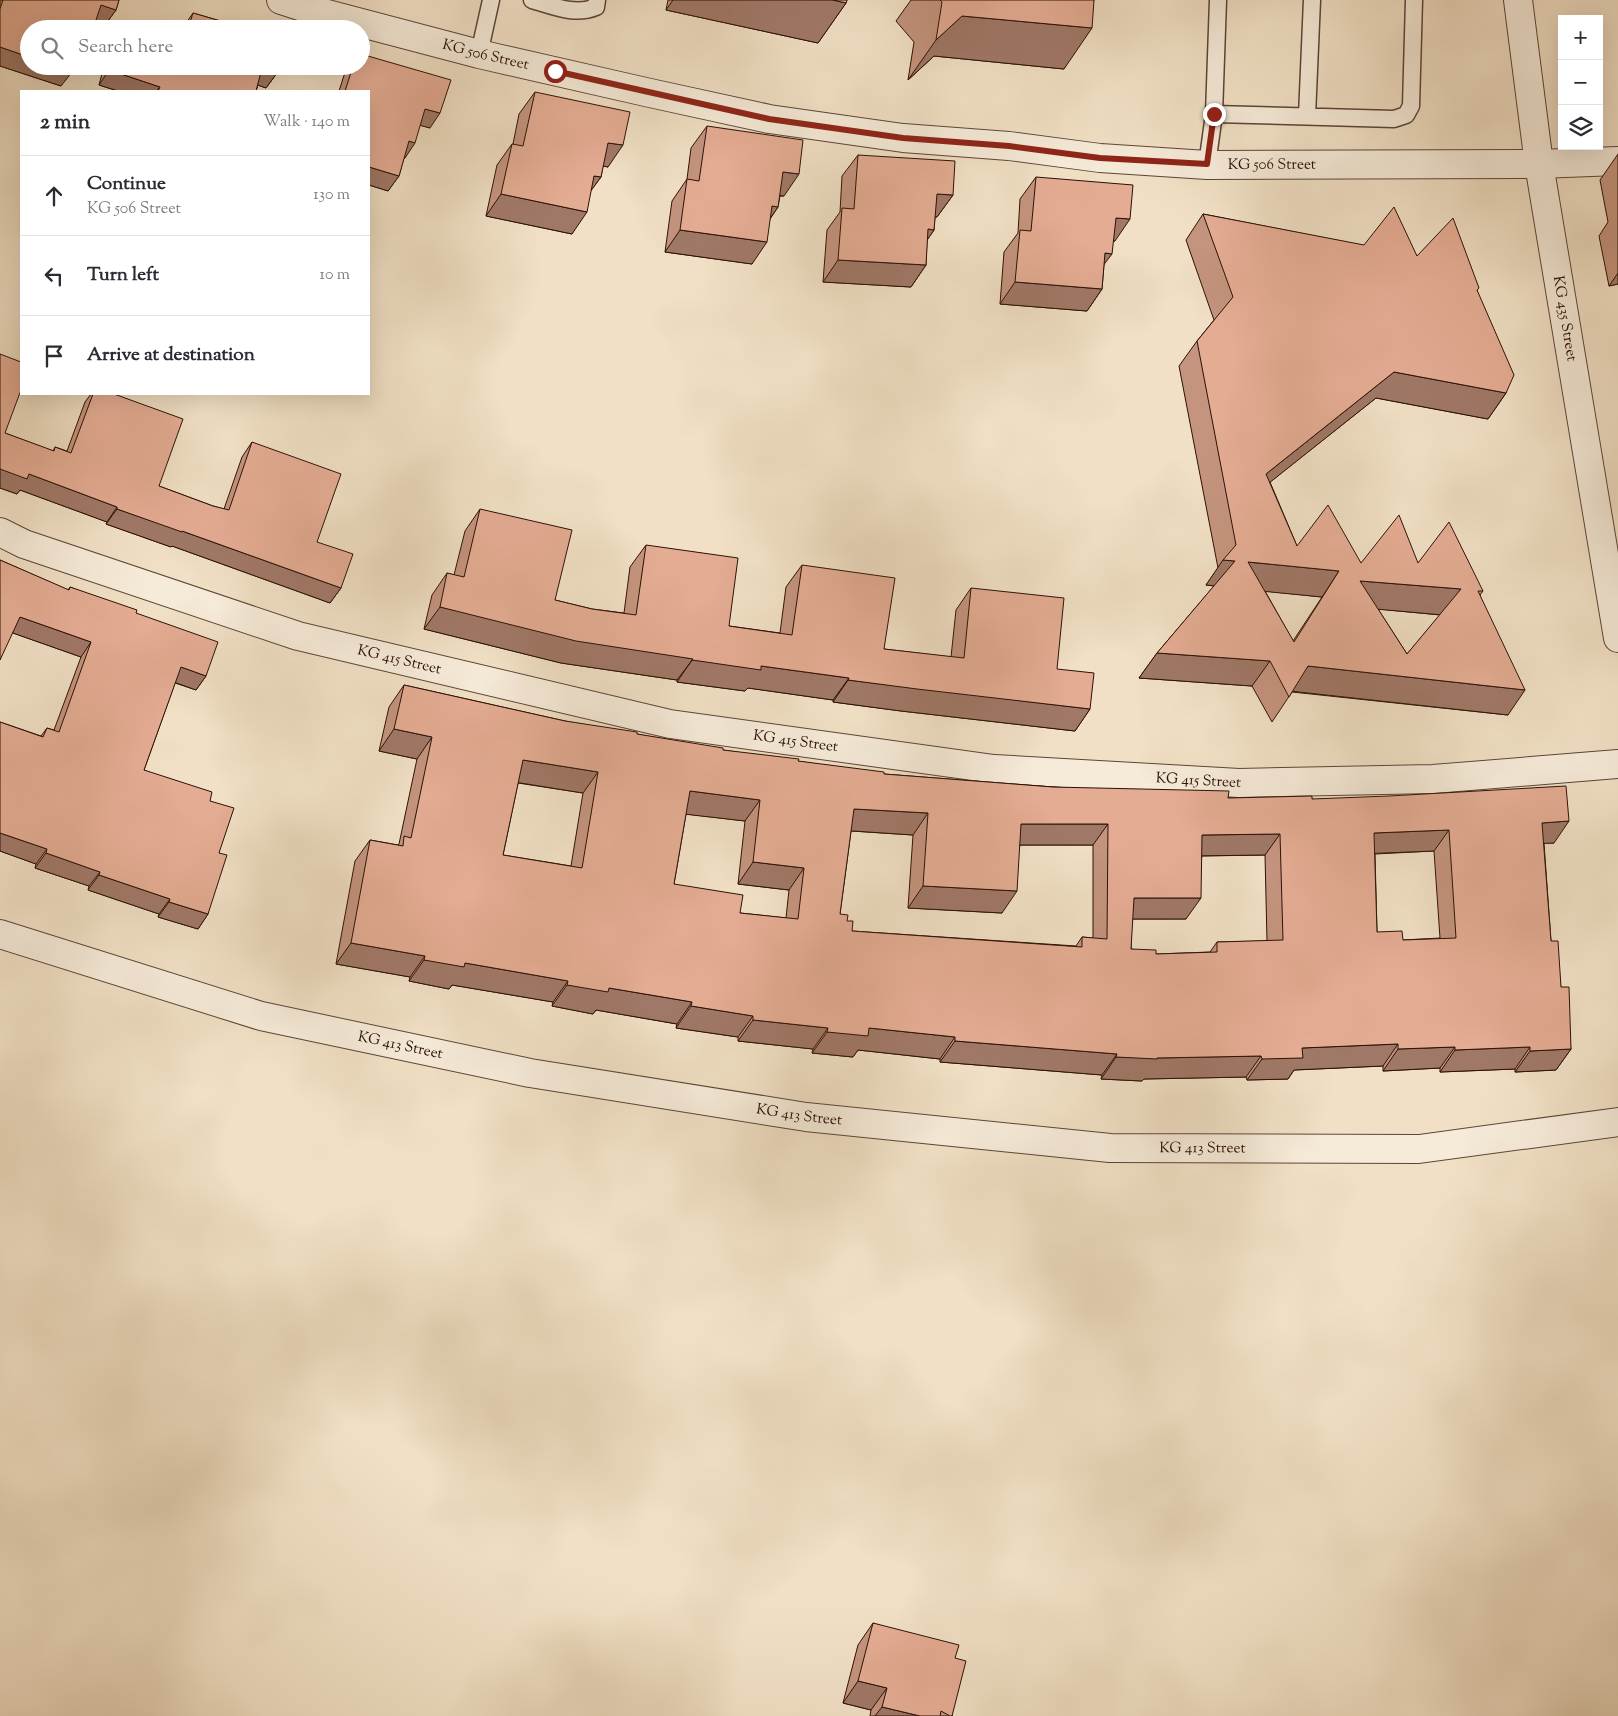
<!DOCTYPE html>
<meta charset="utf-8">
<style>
body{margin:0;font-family:"Sorts Mill Goudy",serif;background:#f7f7f7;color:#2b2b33}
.controls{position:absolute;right:15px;top:15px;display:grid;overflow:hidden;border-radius:0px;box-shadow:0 5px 20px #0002}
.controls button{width:45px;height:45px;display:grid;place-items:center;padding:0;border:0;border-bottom:1px solid #e1e1e2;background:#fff;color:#2b2b33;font:25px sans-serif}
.stop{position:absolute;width:15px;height:15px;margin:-11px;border:4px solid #8f2418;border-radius:50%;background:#fff}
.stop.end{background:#8f2418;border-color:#fff;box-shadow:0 1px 5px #0008}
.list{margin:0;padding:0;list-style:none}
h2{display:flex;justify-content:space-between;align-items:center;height:65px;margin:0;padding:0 20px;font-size:21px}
h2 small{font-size:16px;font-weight:400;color:#7c7c81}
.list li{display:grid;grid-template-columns:32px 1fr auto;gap:15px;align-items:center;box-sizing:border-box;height:80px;padding:0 20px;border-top:1px solid #e1e1e2}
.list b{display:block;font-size:19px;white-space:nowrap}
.list p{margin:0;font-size:16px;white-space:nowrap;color:#7c7c81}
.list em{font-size:16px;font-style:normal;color:#7c7c81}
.icon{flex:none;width:28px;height:28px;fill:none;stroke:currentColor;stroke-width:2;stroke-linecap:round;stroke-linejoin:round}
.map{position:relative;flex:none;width:1618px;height:1716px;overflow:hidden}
.search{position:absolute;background:#fff;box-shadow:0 5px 20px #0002;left:20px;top:20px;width:350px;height:55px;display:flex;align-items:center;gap:12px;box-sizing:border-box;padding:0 18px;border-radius:28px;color:#7c7c81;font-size:19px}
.panel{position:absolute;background:#fff;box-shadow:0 5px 20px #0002;left:20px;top:90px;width:350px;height:305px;border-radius:0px}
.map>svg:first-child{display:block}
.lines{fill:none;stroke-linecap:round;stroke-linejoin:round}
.lane-casing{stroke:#5d4536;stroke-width:19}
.street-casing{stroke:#5d4536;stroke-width:30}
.lane{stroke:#f6ebd9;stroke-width:16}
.street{stroke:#f6ebd9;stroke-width:28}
.wall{fill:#c4947e;stroke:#2c1106;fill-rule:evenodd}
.shaded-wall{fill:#a07867;stroke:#2c1106}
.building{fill:#e4ac93;stroke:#2c1106;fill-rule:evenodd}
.route{stroke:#8f2418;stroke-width:6}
.labels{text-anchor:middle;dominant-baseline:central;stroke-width:5;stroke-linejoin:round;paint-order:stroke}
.street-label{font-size:15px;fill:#2c1106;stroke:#f6ebd9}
</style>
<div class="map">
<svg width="1618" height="1716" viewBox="0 0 1618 1716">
<rect width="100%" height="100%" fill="#f1e0c5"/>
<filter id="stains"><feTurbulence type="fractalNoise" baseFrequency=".004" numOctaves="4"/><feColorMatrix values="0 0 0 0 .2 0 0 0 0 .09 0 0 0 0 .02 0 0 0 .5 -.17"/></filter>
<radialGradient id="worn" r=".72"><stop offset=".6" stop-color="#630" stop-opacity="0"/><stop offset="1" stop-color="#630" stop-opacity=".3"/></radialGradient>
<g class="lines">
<defs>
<path id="lane" d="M532 0C553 6 575 16 596 7L597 0
M479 54 491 0
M1214 114 1394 119 1406 115 1411 106 1414 0
M1307 116 1312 0
M1207 165 1214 114 1218 0"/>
<g id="street">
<path id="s1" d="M281 0 312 10 479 54 650 93 769 119 903 138 1009 146 1100 158 1207 165 1539 164 1618 161"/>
<path id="s2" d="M1518 0 1539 164 1618 638"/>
<path id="s3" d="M0 532 24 544 298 636 670 724 994 769 1239 783 1433 779 1618 764"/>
<path id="s4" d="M0 934 261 1016 530 1073 806 1117 1110 1148 1419 1149 1618 1122"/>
</g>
</defs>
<use href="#lane" class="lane-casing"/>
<use href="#street" class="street-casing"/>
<use href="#lane" class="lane"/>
<use href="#street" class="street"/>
</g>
<path class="wall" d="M1 0H119L116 10 105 25 95 22 29 29 61 86 0 66V2Z
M668 0H847L846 3 818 43 666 10Z
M911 0H1094L1064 69 934 56 908 80 914 42 896 21Z
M193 13 248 29H182Z
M104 66H279L277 73 266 88 258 85 256 91H118L99 85Z
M347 66H361L430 128 420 125 405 158H404L399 176 388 191 369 185V91H339Z
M535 92 608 167 603 166 601 177 591 190 572 234 486 216 497 165 512 144H513L519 114Z
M707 126 784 196H780L778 207 770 219 752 264 665 252 672 201 687 179 691 148Z
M1618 154V284L1609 286 1599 236 1608 222 1600 180Z
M858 155 953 195 937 217H935L934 230 927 240 926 265 911 287 823 282 827 230 840 212 842 176Z
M1036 177 1115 241H1113L1104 264 1102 289 1087 311 1000 304 1004 252 1018 233 1020 199Z
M1203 214 1417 256 1479 288 1477 290 1506 393 1488 419 1376 398 1270 482 1297 546 1361 563H1418L1483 591 1480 595 1508 715 1292 692 1272 722 1252 686 1139 678 1157 653 1214 586 1206 585 1218 568 1179 366 1197 341 1214 320 1186 240ZM1265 591 1322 597 1293 641ZM1378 609 1440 615 1407 654Z
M0 354 5 433 53 451 55 447 67 451 85 402 91 394H114L159 486 213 506 224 509 242 457 252 442 317 542 341 588 330 603 172 546 171 547 106 524 107 522 20 490 17 494 0 488Z
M480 509 555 600 592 609 624 613 630 567 646 545 729 626 780 633 786 587 802 565 884 649 951 657 956 610 971 588 1057 669 1090 709 1075 731 901 711 833 702V700L748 688 745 691 677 682V680L561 663 424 629 432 595 447 573 454 575 465 531Z
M0 560 68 590 70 587 136 613 206 676 196 690 175 683 144 770 210 801 219 853 208 914 198 929 158 917 159 914 88 890 89 886 35 868 36 864 0 851V722L41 736 47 728 54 730 81 657 13 633Z
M404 685 565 721 637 734 723 750 884 774 1053 787 1228 798 1312 799 1554 843H1544L1551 941 1561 987 1571 1049 1556 1070 1515 1072V1069L1440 1072V1068L1383 1071V1066L1294 1070 1288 1079 1247 1080 1246 1077 1144 1079 1142 1081 1101 1079 1102 1075 940 1062V1059L858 1050 853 1057 812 1053 813 1049 738 1041V1037L676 1028 677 1024 596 1010 593 1014 552 1006 553 1002 452 985 449 989 409 981 410 977 336 964 355 861 370 840 398 845 399 844 417 759 379 751 389 707ZM518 783 583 793 571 866 503 855ZM686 814 745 821 738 884 789 890 786 918 740 913 674 884ZM851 831 913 835 908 908 1002 913 1020 845H1093V938L1082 937 1076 946 852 931 847 921 840 914ZM1434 851 1440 938 1403 940 1377 932 1375 854ZM1265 855 1267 941 1217 942 1210 952 1156 954 1131 949 1132 919H1186L1202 856Z
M873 1623 955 1658 952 1716H870L871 1710 843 1703 858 1645Z"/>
<path class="shaded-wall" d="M673 0H833L846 3 818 43 666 10Z
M101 5 116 10 105 25 90 20Z
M962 16 1092 28 1064 69 934 56 908 80 936 40Z
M0 47 29 57V66H56L72 72 61 86 0 66Z
M262 68 277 73 266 88 252 83Z
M109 70 160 87 156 91H118L99 85Z
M425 109 440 113 430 128 415 124Z
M409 141 415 143 405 158 399 156Z
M608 143 623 145 608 167 593 164Z
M369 167 399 176 388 191 369 185Z
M783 172 799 174 784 196 767 194Z
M594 176 601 177 585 199Z
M501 194 587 212 572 234 486 216Z
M937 194 953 195 937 217 922 216Z
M772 206 778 207 763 229Z
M1116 218 1130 219 1115 241 1100 240Z
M928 229 934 230 919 252Z
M680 230 767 242 752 264 665 252Z
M1105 253 1112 254 1096 275Z
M838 260 926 265 911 287 823 282Z
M1618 273V284L1609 286Z
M1015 282 1102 289 1087 311 1000 304Z
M1394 372 1506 393 1488 419 1376 398 1249 499 1266 474Z
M0 469 29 474 117 507 107 522 20 490 17 494 0 488Z
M117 509 182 531 341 588 330 603 172 546 171 547 106 524Z
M1223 560 1235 561 1217 586 1206 585Z
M1248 562 1339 571 1322 597 1230 588Z
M1360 581 1461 589 1443 615 1342 606Z
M440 607 693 659 677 680 561 663 424 629Z
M20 617 91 642 81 657 10 632Z
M1157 653 1270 661 1252 686 1139 678Z
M692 660 761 666 849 678 833 700 748 688 745 691 677 682Z
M1308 666 1525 690 1508 715 1290 691Z
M181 667 206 676 196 690 171 681Z
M848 680 1090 709 1075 731 901 711 833 702Z
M394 729 432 737 417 759 379 751Z
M523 760 598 772 583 793 508 781Z
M690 791 760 800 745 821 675 813Z
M854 809 928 813 913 835 838 830Z
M1569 821 1554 843 1527 844 1542 823Z
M1021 824H1108L1093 845H1006Z
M1449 830 1434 851 1359 854 1374 833Z
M0 833 47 849 36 864 0 851Z
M1280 834 1265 855 1187 856 1202 835Z
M46 853 100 872 89 886 35 868Z
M753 862 804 868 789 890 738 884Z
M99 875 170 899 159 914 88 890Z
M923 886 1017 891 1002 913 908 908Z
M1134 898H1201L1186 919H1119Z
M169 902 208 914 198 929 158 917Z
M351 943 425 956 410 977 336 964Z
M424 960 465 963 568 981 553 1002 452 985 449 989 409 981Z
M567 985 609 988 692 1002 677 1024 596 1010 593 1014 552 1006Z
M691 1006 753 1016 738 1037 676 1028Z
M753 1020 828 1028 813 1049 738 1041Z
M869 1028 955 1037 940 1059 858 1050 853 1057 812 1053 827 1032Z
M955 1041 1117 1054 1102 1075 940 1062Z
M1398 1044 1383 1066 1294 1070 1288 1079 1247 1080 1262 1059 1302 1048Z
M1455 1047 1440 1068 1383 1071 1398 1049Z
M1530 1047 1515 1069 1440 1072 1455 1050Z
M1571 1049 1556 1070 1515 1072 1530 1051Z
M1261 1056 1246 1077 1144 1079 1142 1081 1101 1079 1116 1057 1157 1058Z
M858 1681 887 1688 871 1710 843 1703Z
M882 1707 920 1716H875Z"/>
<path class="building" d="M3 0H119L116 10 101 5 93 29H29V57L0 47V9Z
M833 0H847L846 3Z
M940 0H1094L1092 28 962 16 936 40 942 2Z
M193 13 248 29H188Z
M361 54 451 80 440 113 425 109 415 143 409 141 399 176 369 167V91H345L353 66H361Z
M56 66H74L72 72Z
M110 66H279L277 73 262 68 256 91H158L160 87 109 70Z
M535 92 630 112 623 145 608 143 601 177 594 176 587 212 501 194 512 144 523 146Z
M707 126 803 140 799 174 783 172 778 207 772 206 767 242 680 230 687 179 699 181Z
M858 155 955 161 953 195 937 194 934 230 928 229 926 265 838 260 842 208 854 209Z
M1036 177 1133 185 1130 219 1116 218 1112 254 1105 253 1102 289 1015 282 1020 230 1031 231Z
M1394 207 1417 256 1453 218 1479 288 1477 290 1514 375 1506 393 1394 372 1266 474 1297 546 1328 505 1361 563 1399 515 1418 563 1449 522 1483 591H1478L1525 690 1308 666 1289 697 1270 661 1157 653 1235 561 1223 560 1236 545 1197 341 1233 297 1203 214 1364 245ZM1248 562 1339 571 1294 642ZM1360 581 1461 589 1407 654Z
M0 354 21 362V390L5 433 54 451 55 447 71 453 93 394H114L183 419 159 486 213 506 229 510 252 442 341 474 317 542 353 554 341 588 182 531V532L117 509V507L29 474 27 479 0 469Z
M480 509 572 530 555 600 592 609 636 615 646 545 738 558 729 626 792 635 802 565 895 578 884 649 964 658 971 588 1064 598 1057 669 1094 673 1090 709 917 689 848 680 849 678 761 666V670L692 660 693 659 576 641 440 607 447 573 464 577Z
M0 560 69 590 70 587 137 610 136 613 218 642 206 676 181 667 144 770 212 792 210 801 234 808 219 853 227 855 208 914 169 902 170 899 99 875 100 872 46 853 47 849 0 833V722L43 737 47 728 59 732 91 642 20 617 0 660Z
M404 685 565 721 637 732V734L723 748V750L799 759 798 761 884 772V774L1053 787 1229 791 1228 798 1312 796V799L1389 796 1566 786 1569 821 1542 823 1551 941H1558L1561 987H1569L1571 1049 1530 1051V1047L1455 1050V1047L1398 1049V1044L1302 1048 1303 1058 1262 1059 1261 1056 1157 1058V1059L1116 1057 1117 1054 955 1041V1037L869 1028 868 1036 827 1032 828 1028 753 1020V1016L691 1006 692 1002 609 988 608 992 567 985 568 981 465 963 464 967 424 960 425 956 351 943 370 840 403 846 404 836 411 838 432 737 394 729ZM523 760 598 772 582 868 503 855ZM690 791 760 800 753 862 804 868 798 919 740 913 743 895 674 884ZM854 809 928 813 923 886 1017 891 1021 824H1108L1107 939 1082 937V947L852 931 853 921H847L848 915 840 914ZM1449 830 1456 938 1403 940 1402 931 1377 932 1374 833ZM1280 834 1283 940 1217 942V952L1156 954V950L1131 949 1134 898H1201L1202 835Z
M873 1623 959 1645 955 1658 966 1661 952 1716H950L941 1711 940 1716H920L882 1707 887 1688 858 1681Z"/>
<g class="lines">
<path class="route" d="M555 71 769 119 903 138 1009 146 1100 158 1207 164 1214 114"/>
</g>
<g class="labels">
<g class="street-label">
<text stroke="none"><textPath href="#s1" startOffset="212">KG 506 Street</textPath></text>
<text stroke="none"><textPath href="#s1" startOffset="1008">KG 506 Street</textPath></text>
<text stroke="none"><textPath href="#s2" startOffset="322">KG 435 Street</textPath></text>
<text stroke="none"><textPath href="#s3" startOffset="420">KG 415 Street</textPath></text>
<text stroke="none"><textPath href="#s3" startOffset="825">KG 415 Street</textPath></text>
<text stroke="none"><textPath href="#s3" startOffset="1230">KG 415 Street</textPath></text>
<text stroke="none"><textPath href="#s4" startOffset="416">KG 413 Street</textPath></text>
<text stroke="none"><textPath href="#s4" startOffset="821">KG 413 Street</textPath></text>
<text stroke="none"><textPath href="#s4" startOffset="1226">KG 413 Street</textPath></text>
</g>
</g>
<rect width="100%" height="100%" filter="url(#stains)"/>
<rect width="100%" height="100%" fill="url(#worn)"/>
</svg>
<div class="controls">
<button>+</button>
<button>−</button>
<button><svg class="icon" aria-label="layers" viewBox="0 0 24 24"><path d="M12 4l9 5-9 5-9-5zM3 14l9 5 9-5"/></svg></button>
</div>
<div class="stop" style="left:555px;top:71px"></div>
<div class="stop end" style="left:1214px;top:114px"></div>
<div class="search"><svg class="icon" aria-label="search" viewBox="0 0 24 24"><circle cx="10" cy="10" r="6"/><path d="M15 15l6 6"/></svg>Search here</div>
<section class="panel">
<h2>2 min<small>Walk · 140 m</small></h2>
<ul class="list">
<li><svg class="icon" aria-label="ahead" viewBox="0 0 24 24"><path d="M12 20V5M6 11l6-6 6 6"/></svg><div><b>Continue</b><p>KG 506 Street</p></div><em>130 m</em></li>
<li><svg class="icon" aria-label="left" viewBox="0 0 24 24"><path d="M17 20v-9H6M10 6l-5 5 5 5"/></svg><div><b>Turn left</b></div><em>10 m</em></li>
<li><svg class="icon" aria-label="arrive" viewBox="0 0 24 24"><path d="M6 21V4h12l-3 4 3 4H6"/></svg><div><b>Arrive at destination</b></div></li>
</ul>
</section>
</div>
